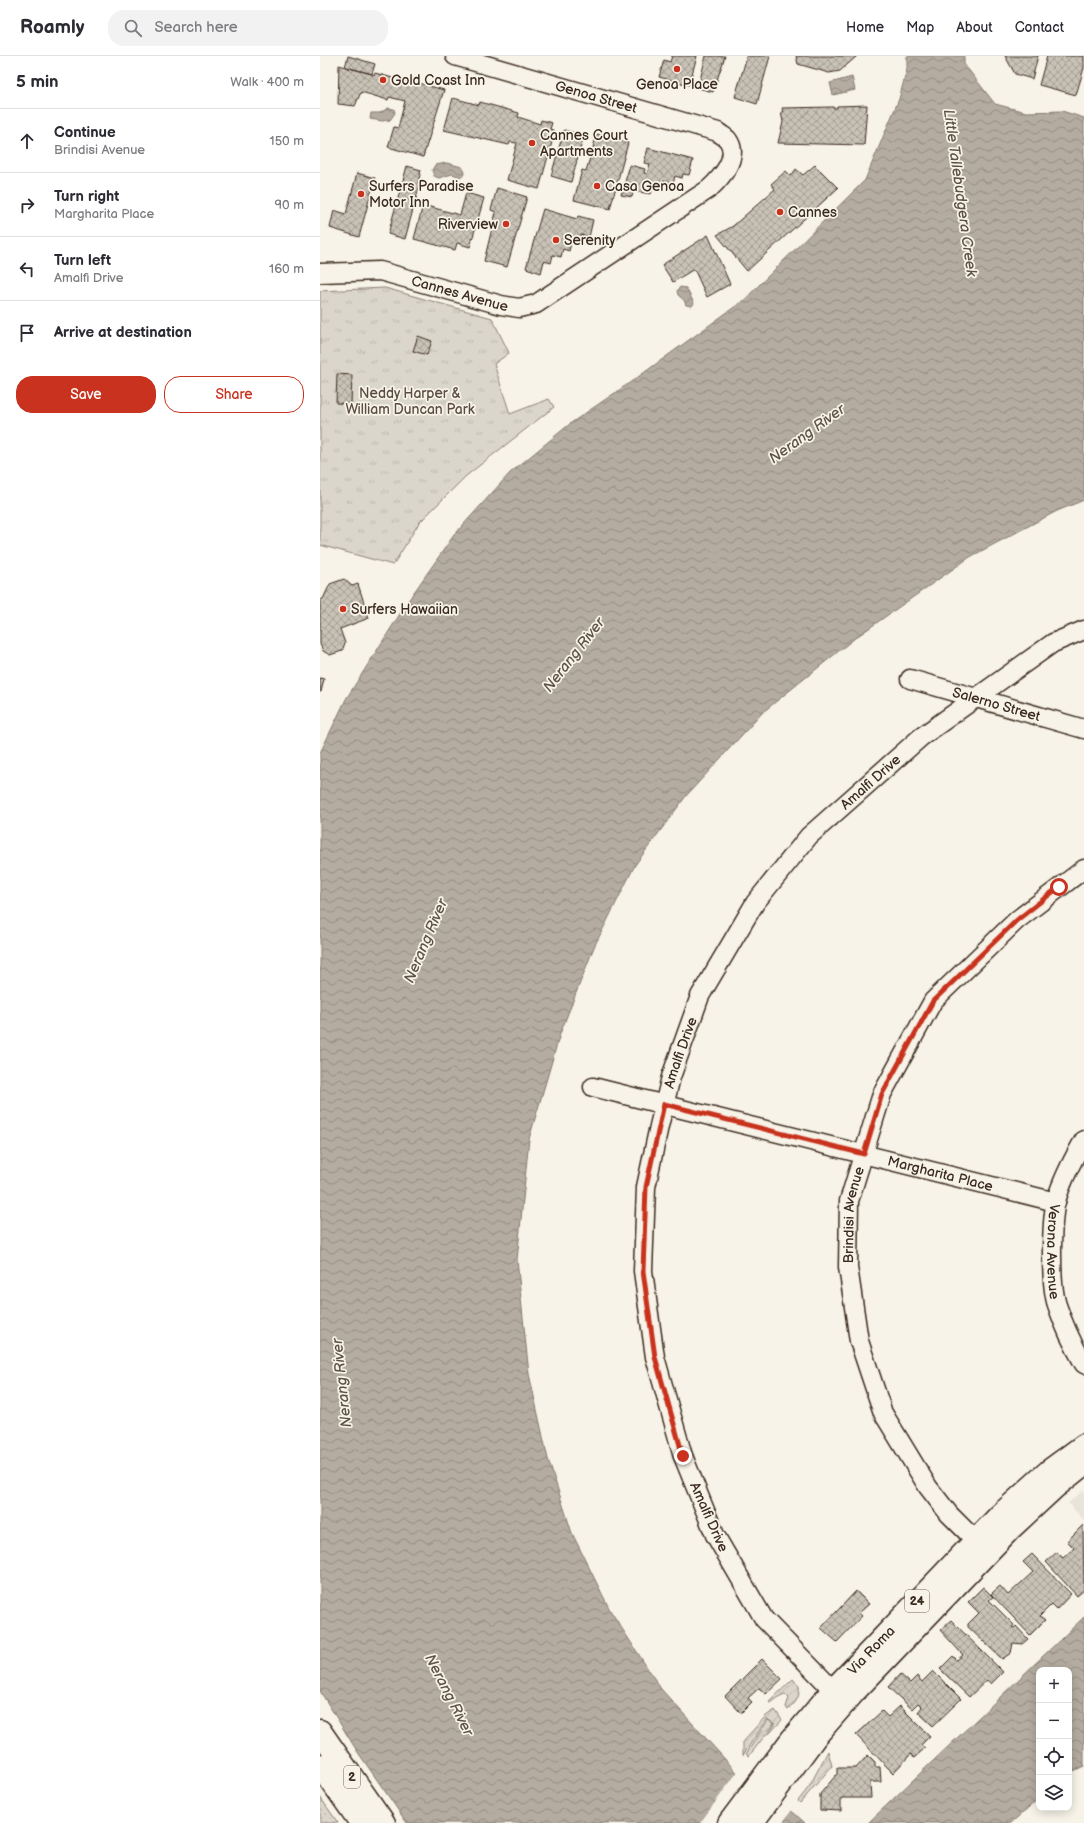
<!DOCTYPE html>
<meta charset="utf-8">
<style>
body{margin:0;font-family:"Balsamiq Sans",sans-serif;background:#f2f2f3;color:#2b2b33}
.controls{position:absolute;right:12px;bottom:12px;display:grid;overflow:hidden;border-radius:8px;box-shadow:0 2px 10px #0003}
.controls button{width:36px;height:36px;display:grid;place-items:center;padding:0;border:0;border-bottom:1px solid #e1e1e2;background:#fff;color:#2b2b33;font:20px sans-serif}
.stop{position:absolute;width:12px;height:12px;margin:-9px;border:3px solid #c8321e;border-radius:50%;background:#fff}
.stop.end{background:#c8321e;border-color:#fff;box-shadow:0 1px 4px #0008}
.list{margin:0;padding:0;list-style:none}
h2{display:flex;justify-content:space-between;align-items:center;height:52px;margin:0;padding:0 16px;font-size:17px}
h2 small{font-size:13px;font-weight:400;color:#7c7c81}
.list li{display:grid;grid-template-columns:26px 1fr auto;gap:12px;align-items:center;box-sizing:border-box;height:64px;padding:0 16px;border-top:1px solid #e1e1e2}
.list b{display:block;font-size:15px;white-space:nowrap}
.list p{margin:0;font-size:13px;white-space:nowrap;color:#7c7c81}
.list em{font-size:13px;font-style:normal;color:#7c7c81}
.actions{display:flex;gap:8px;padding:12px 16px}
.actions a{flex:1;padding:9px 0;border:1px solid #c8321e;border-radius:16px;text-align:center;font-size:14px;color:#c8321e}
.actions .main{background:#c8321e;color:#fff}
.icon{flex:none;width:22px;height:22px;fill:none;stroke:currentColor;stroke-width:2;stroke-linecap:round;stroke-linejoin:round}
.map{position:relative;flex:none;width:764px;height:1767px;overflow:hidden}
header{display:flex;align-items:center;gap:24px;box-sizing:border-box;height:56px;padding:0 20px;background:#fff;border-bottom:1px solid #e1e1e2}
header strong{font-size:19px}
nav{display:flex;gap:22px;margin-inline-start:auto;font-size:14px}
.search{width:280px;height:36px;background:#f2f2f3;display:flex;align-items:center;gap:10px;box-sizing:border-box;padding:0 14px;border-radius:16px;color:#7c7c81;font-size:15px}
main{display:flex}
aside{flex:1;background:#fff}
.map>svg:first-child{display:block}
.built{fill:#e9e4d9}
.grass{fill:url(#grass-dots);stroke:#8b8074}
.park{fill:url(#park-tufts);stroke:#8b8074}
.garden{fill:url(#garden-furrows);stroke:#8b8074}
.water{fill:url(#water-waves);stroke:#84786c}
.pier{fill:#f7f3e8}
.building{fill:url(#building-cross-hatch);stroke:#3b2a1e}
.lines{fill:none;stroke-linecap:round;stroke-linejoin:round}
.street-casing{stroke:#3b2a1e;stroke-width:21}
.primary-casing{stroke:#3b2a1e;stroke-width:25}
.highway-casing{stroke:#3b2a1e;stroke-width:25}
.street{stroke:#f7f3e8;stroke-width:18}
.primary{stroke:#f7f3e8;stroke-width:22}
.highway{stroke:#f7f3e8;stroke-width:22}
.route{stroke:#c8321e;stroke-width:5}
.poi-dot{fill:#c8321e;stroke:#f7f3e8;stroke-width:1.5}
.labels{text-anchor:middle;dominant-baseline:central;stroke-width:3.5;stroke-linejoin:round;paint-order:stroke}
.shield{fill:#f7f3e8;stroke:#73665b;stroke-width:1}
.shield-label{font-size:13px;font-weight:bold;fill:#3b2a1e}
.poi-label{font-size:14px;fill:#3b2a1e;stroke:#f7f3e8;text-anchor:start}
.street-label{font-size:14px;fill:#3b2a1e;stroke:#f7f3e8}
.park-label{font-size:14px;fill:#5b4c41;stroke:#f7f3e8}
.water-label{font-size:15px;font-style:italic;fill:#5f5145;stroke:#f7f3e8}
</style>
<header>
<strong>Roamly</strong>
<div class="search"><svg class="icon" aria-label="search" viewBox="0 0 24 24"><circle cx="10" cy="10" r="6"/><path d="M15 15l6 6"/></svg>Search here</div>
<nav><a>Home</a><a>Map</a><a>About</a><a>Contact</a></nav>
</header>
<main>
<aside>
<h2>5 min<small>Walk · 400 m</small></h2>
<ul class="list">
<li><svg class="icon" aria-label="ahead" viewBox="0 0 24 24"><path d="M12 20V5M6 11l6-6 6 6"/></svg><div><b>Continue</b><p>Brindisi Avenue</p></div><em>150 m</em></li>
<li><svg class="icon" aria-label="right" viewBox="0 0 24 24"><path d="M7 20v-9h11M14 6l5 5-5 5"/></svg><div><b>Turn right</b><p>Margharita Place</p></div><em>90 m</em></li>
<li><svg class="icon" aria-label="left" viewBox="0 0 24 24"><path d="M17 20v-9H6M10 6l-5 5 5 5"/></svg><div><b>Turn left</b><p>Amalfi Drive</p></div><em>160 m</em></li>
<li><svg class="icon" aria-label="arrive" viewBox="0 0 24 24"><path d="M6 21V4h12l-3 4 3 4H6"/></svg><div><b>Arrive at destination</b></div></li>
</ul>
<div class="actions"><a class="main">Save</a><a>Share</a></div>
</aside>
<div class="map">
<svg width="764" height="1767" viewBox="0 0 764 1767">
<defs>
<pattern id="grass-dots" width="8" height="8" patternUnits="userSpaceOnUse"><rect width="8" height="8" fill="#dbd6cb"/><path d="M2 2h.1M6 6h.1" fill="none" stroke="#bdb8ae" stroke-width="1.8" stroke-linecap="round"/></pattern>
<pattern id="park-tufts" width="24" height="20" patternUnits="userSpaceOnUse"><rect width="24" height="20" fill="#dbd6cb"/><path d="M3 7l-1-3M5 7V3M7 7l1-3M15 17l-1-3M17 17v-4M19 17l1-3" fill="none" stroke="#bdb8ae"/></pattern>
<pattern id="garden-furrows" width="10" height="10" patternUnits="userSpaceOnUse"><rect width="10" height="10" fill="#dbd6cb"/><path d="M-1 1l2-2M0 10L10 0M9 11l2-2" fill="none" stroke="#bdb8ae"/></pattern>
<pattern id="water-waves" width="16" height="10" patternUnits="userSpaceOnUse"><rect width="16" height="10" fill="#b4aca0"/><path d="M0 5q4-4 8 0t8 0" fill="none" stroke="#948c82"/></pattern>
<pattern id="building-cross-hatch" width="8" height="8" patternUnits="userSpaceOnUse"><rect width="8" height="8" fill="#c8c1b6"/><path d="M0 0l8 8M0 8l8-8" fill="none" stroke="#a49d93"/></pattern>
</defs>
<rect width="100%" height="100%" fill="#f7f3e8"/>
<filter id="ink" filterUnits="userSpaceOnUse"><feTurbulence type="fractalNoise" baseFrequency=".025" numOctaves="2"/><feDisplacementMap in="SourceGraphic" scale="8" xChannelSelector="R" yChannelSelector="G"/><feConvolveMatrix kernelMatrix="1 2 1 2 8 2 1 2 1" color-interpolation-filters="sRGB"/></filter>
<g filter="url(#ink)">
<path class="built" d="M764 1434V1464L748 1447Z"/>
<path class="grass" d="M0 1741 18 1767H0Z"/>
<path class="park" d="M65 232 172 262 189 297 174 308 190 358 229 343 234 351 146 420 99 467 73 509 0 489V235Z"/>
<path class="garden" d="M473 1623 479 1630C480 1642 476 1646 468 1654L466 1651 469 1642 465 1638 460 1640 451 1647 449 1646Z
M455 1654 462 1664 448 1679 455 1668 447 1663 423 1699V1685L446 1660Z
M448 1664 454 1668 429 1700 426 1698Z
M508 1695 512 1710 480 1747 478 1745 489 1731Z"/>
<path class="water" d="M587 0H644V8L675 48 706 56 742 55 764 62V444L737 455 650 501 535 582 443 656 366 740 315 809 274 891 240 978 209 1083 197 1204 209 1318 228 1403 252 1477 290 1554 341 1633 423 1723 474 1757 485 1767H87L37 1695 0 1635V697L26 643 92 539 134 479 190 417 251 367 318 321 424 244 545 124 579 43 587 13Z
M532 21 535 34 513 39 510 27Z
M68 52 74 53 75 57 70 64 62 65 50 63 51 57H60Z
M127 107 142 111 145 116 142 121 132 118 119 122 114 120 112 114 115 109Z
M360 231 366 232 374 247 372 250 366 249 364 244 358 239 357 235Z
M764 1561V1710L749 1717V1614H719V1742L691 1767H548Z"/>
<path class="pier" d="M419 1714 424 1721 472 1754 462 1767H380Z"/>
<path class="building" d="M28 0 55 8 52 18 25 11Z
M352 0H377L369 29 339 21 344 4 350 6Z
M386 0H405L393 36 378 32Z
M427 0H450L437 48 415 41Z
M476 0H537L520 15 509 17 478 8Z
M685 0H718L712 23 695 18Z
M727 0H764V12L756 39 719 29Z
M19 9 52 18 54 19 55 17 87 26 88 24 124 34 103 101 68 91 74 71 78 72 85 45 69 41 68 44 41 36 35 50 18 48Z
M133 42 159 49 160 46 199 57 198 61 220 68 221 64 232 67 230 73 235 75 219 133 187 124 197 87 190 86 189 89 124 74Z
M547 49 544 89 458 87 463 66 461 56H463L462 52 513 51V52H517V50Z
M244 74 264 79 251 126 231 120Z
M277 78 308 87 290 153 254 144 262 114 266 115Z
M328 92 373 104 369 119 363 118 362 122 355 120 353 128 344 125 342 133 333 131 331 138 313 135 312 141 301 139 310 109 325 113 324 117 327 118 330 108 324 107Z
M495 109 518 132 427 215 397 179 413 170 455 133 451 128 466 115 471 120 476 113 483 119Z
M87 110 101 114 98 127 100 128 85 183 68 178Z
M37 117 55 122 39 181 10 172 14 154 26 158Z
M177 132 207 141 187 211 164 205 176 156 171 154Z
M146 137 164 142 150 191 137 187 135 194 94 183 103 149 140 159Z
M223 153 257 163 258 160 273 164 269 181 261 179 258 189 251 187 249 195 243 193 241 201 233 199 231 207 224 205 221 217 206 212Z
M388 179 410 228 387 241 374 213 353 226 342 209Z
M98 280 112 285 107 299 93 295Z
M17 318 32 319 31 348 16 347Z
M24 523 32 530 38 528 49 562 20 573 25 587 22 595 10 599 3 595 0 588V544L3 543 10 528Z
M0 622 4 623 1 636H0Z
M763 1469 764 1534 757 1540 726 1506 737 1496 743 1502 754 1492 747 1485Z
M712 1498 751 1538 737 1553 732 1548 720 1560 725 1564 710 1579 671 1538 680 1530 688 1539 713 1516 703 1506Z
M663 1531 673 1541 669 1544 694 1569 692 1571 694 1572 696 1570 708 1583 702 1588 693 1587 691 1597 682 1603 648 1571V1568L659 1557 648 1546Z
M536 1535 549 1548 539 1557 542 1560 517 1586 501 1572Z
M631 1564 683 1616 671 1628 667 1624 649 1641 620 1613 633 1600 637 1604 643 1599 620 1574Z
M442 1603 462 1623 446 1638 439 1632 428 1642 432 1646 421 1657 405 1640Z
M613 1615 641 1643 613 1670 598 1656 602 1651 598 1647 592 1653 568 1631 580 1618 590 1627 597 1620 602 1626Z
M580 1650 610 1680 601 1689 605 1692 594 1702 591 1698 573 1717 536 1679 562 1655 568 1661Z
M548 1699 555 1706V1711H560L561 1726H550L551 1742H521V1755L500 1754V1738L517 1718V1712H536Z"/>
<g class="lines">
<defs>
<g id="street">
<path id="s1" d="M0 217 60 215 181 249 199 252 216 248 389 133C401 122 420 101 408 84 406 81 401 79 398 76L135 0"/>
<path id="s2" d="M590 623 764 673"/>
<path id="s3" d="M273 1031 736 1146"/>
<path id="s4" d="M764 1084C753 1103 742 1124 736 1145 731 1167 730 1228 737 1249 744 1270 753 1289 764 1308"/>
<path id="s5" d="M655 1484 629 1458 608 1431 563 1357 539 1285 528 1211 529 1145 562 1038 613 945 697 864 764 813"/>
<path id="s6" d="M513 1634 444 1563 395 1479 363 1400 335 1301 323 1215 326 1131 339 1070 351 1021 380 940 435 847 489 780 601 681 733 587 764 574"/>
</g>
<g id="primary">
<path id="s7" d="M409 1767 472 1683 513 1634 680 1459 730 1414 764 1389"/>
<path d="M432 1767 496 1680 535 1635 691 1472 734 1432 764 1408"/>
</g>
<path id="highway" d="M0 1675 64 1767
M0 1709 41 1767"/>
</defs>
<use href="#street" class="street-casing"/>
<use href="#primary" class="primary-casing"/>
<use href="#highway" class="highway-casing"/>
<use href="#street" class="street"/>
<use href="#primary" class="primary"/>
<use href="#highway" class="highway"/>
</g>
</g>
<g class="lines" filter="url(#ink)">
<path class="route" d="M363 1400 335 1301 323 1215 326 1131 344 1048 544 1098 562 1038 613 945 697 864 739 831"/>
</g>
<g class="poi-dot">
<circle cx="357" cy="13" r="4"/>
<circle cx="63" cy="24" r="4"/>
<circle cx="212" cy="87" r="4"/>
<circle cx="277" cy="130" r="4"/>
<circle cx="41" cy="138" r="4"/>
<circle cx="460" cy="156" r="4"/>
<circle cx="186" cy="168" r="4"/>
<circle cx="236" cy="184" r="4"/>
<circle cx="23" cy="553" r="4"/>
</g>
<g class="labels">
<g class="shield">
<rect x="585" y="1534" width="24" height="22" rx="3"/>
<rect x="24" y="1710" width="16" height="22" rx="3"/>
</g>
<g class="shield-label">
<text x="597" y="1545">24</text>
<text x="32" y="1721">2</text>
</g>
<g class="poi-label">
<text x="71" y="24">Gold Coast Inn</text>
<text x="357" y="28" text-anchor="middle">Genoa Place</text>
<text x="220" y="79">Cannes Court<tspan x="220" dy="16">Apartments</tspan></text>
<text x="49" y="130">Surfers Paradise<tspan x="49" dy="16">Motor Inn</tspan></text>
<text x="285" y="130">Casa Genoa</text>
<text x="468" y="156">Cannes</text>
<text x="178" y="168" text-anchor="end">Riverview</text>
<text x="244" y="184">Serenity</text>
<text x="31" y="553">Surfers Hawaiian</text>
</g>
<g class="street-label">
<text transform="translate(276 41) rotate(16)">Genoa Street</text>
<text stroke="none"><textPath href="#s1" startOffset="143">Cannes Avenue</textPath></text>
<text stroke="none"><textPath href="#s2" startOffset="90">Salerno Street</textPath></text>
<text stroke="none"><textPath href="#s6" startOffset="1030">Amalfi Drive</textPath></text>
<text stroke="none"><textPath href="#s6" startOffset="694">Amalfi Drive</textPath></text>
<text stroke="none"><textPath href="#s3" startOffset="358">Margharita Place</textPath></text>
<text stroke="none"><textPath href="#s5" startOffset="361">Brindisi Avenue</textPath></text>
<text stroke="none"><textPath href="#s4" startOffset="118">Verona Avenue</textPath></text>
<text transform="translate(389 1461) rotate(66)">Amalfi Drive</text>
<text stroke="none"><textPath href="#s7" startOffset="224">Via Roma</textPath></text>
</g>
<g class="park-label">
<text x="90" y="337">Neddy Harper &amp;<tspan x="90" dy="16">William Duncan Park</tspan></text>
</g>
<g class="water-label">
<text transform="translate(640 137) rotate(82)">Little Tallebudgera Creek</text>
<text transform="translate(487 378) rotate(-36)">Nerang River</text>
<text transform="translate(254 599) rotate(-52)">Nerang River</text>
<text transform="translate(106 885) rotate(-67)">Nerang River</text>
<text transform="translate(22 1327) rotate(-96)">Nerang River</text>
<text transform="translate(129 1639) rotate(63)">Nerang River</text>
</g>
</g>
</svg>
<div class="controls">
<button>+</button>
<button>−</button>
<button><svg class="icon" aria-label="locate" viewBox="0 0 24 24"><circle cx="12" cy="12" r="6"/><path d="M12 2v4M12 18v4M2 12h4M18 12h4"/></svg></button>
<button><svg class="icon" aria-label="layers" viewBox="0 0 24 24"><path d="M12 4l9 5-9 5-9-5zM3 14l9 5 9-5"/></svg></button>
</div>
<div class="stop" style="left:739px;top:831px"></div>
<div class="stop end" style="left:363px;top:1400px"></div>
</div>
</main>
